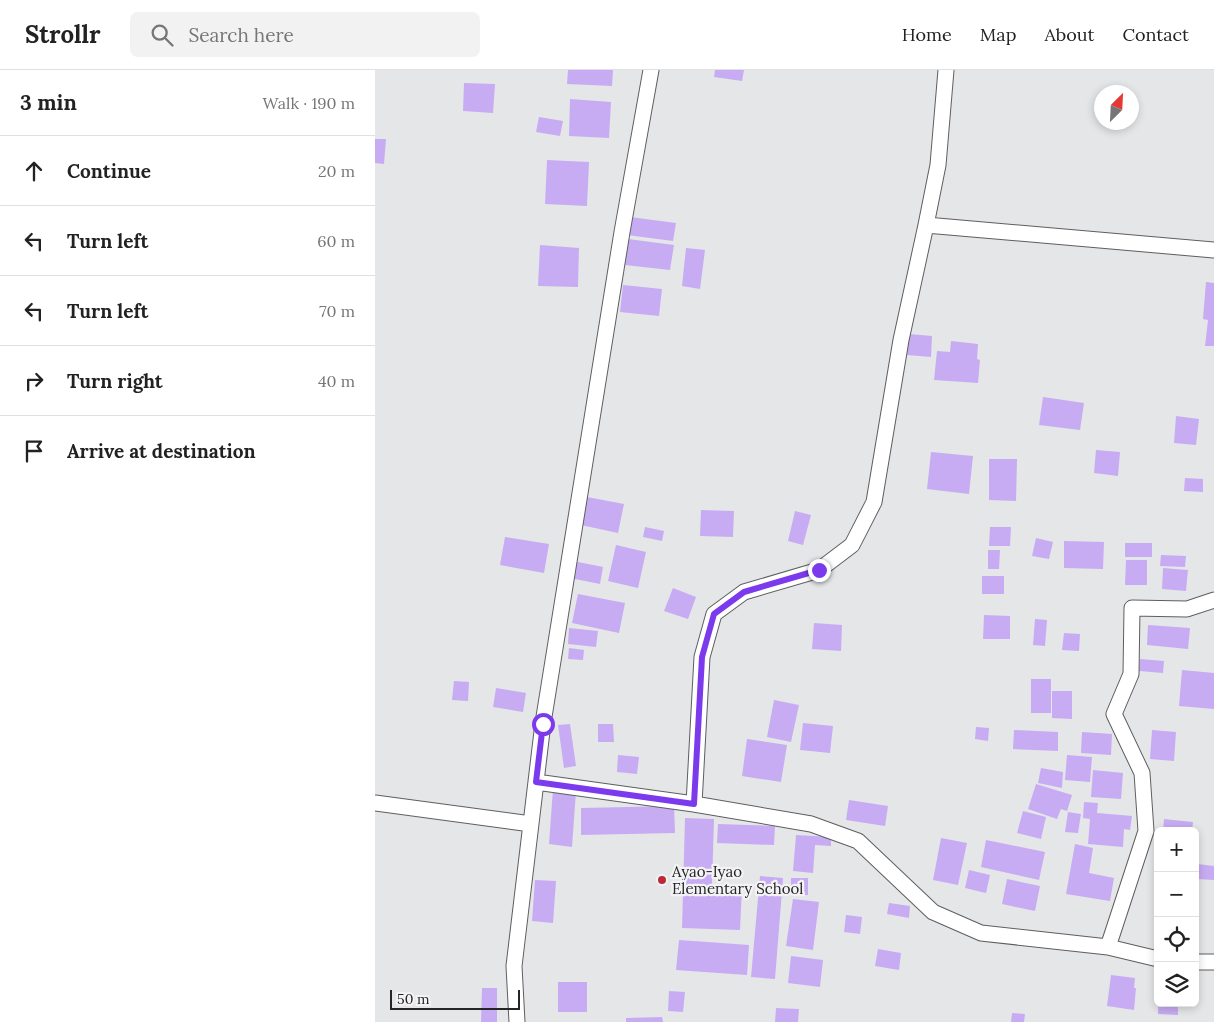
<!DOCTYPE html>
<meta charset="utf-8">
<style>
body{margin:0;font-family:Lora,serif;background:#f2f2f2;color:#222}
.controls{position:absolute;right:15px;bottom:15px;display:grid;overflow:hidden;border-radius:8px;box-shadow:0 2px 8px #0003}
.controls button{width:45px;height:45px;display:grid;place-items:center;padding:0;border:0;border-bottom:1px solid #e0e0e0;background:#fff;color:#222;font:25px sans-serif}
.compass{position:absolute;left:719px;top:15px;width:45px;height:45px;border-radius:50%;background:#fff;box-shadow:0 2px 8px #0003;rotate:24deg}
.scale{position:absolute;left:15px;bottom:12px;width:130px;box-sizing:border-box;padding-left:5px;border:2px solid #252526;border-top:0;font-size:14px;line-height:18px;white-space:nowrap;color:#252526;-webkit-text-stroke:4px #f3f3f6;paint-order:stroke}
.stop{position:absolute;width:15px;height:15px;margin:-11px;border:4px solid #7c3aed;border-radius:50%;background:#fff}
.stop.end{background:#7c3aed;border-color:#fff;box-shadow:0 1px 5px #0008}
.list{margin:0;padding:0;list-style:none}
h2{display:flex;justify-content:space-between;align-items:center;height:65px;margin:0;padding:0 20px;font-size:21px}
h2 small{font-size:16px;font-weight:400;color:#767676}
.list li{display:grid;grid-template-columns:32px 1fr auto;gap:15px;align-items:center;box-sizing:border-box;height:70px;padding:0 20px;border-top:1px solid #e0e0e0}
.list b{display:block;font-size:19px;white-space:nowrap}
.list em{font-size:16px;font-style:normal;color:#767676}
.icon{flex:none;width:28px;height:28px;fill:none;stroke:currentColor;stroke-width:2;stroke-linecap:round;stroke-linejoin:round}
.map{position:relative;flex:none;width:839px;height:952px;overflow:hidden}
header{display:flex;align-items:center;gap:30px;box-sizing:border-box;height:70px;padding:0 25px;background:#fff;border-bottom:1px solid #e0e0e0}
header strong{font-size:24px}
nav{display:flex;gap:28px;margin-inline-start:auto;font-size:18px}
.search{width:350px;height:45px;background:#f2f2f2;display:flex;align-items:center;gap:12px;box-sizing:border-box;padding:0 18px;border-radius:8px;color:#767676;font-size:19px}
main{display:flex}
aside{flex:1;background:#fff}
.map>svg:first-child{display:block}
.building{fill:#c7acf3}
.lines{fill:none;stroke-linecap:round;stroke-linejoin:round}
.street-casing{stroke:#5e5e60;stroke-width:17}
.street{stroke:#fff;stroke-width:15}
.route{stroke:#7c3aed;stroke-width:6}
.poi-dot{fill:#ba2938;stroke:#f3f3f6;stroke-width:2}
.labels{text-anchor:middle;dominant-baseline:central;stroke-width:4.5;stroke-linejoin:round;paint-order:stroke}
.poi-label{font-size:15px;fill:#252526;stroke:#f3f3f6;text-anchor:start}
</style>
<header>
<strong>Strollr</strong>
<div class="search"><svg class="icon" aria-label="search" viewBox="0 0 24 24"><circle cx="10" cy="10" r="6"/><path d="M15 15l6 6"/></svg>Search here</div>
<nav><a>Home</a><a>Map</a><a>About</a><a>Contact</a></nav>
</header>
<main>
<aside>
<h2>3 min<small>Walk · 190 m</small></h2>
<ul class="list">
<li><svg class="icon" aria-label="ahead" viewBox="0 0 24 24"><path d="M12 20V5M6 11l6-6 6 6"/></svg><div><b>Continue</b></div><em>20 m</em></li>
<li><svg class="icon" aria-label="left" viewBox="0 0 24 24"><path d="M17 20v-9H6M10 6l-5 5 5 5"/></svg><div><b>Turn left</b></div><em>60 m</em></li>
<li><svg class="icon" aria-label="left" viewBox="0 0 24 24"><path d="M17 20v-9H6M10 6l-5 5 5 5"/></svg><div><b>Turn left</b></div><em>70 m</em></li>
<li><svg class="icon" aria-label="right" viewBox="0 0 24 24"><path d="M7 20v-9h11M14 6l5 5-5 5"/></svg><div><b>Turn right</b></div><em>40 m</em></li>
<li><svg class="icon" aria-label="arrive" viewBox="0 0 24 24"><path d="M6 21V4h12l-3 4 3 4H6"/></svg><div><b>Arrive at destination</b></div></li>
</ul>
</aside>
<div class="map">
<svg width="839" height="952" viewBox="0 0 839 952">
<rect width="100%" height="100%" fill="#e5e6e8"/>
<path class="building" d="M193 0H238L237 16 192 14Z
M340 0H369L367 11 339 7Z
M89 13 120 14 118 43 88 41Z
M195 29 236 32 234 68 194 66Z
M164 47 188 51 185 66 161 62Z
M0 69H11L9 94 0 93Z
M172 90 214 92 212 136 170 134Z
M255 147 301 153 298 171 252 165Z
M253 169 299 175 295 200 250 195Z
M165 175 204 178 203 217 163 216Z
M311 178 330 180 325 219 307 216Z
M831 212 839 213V276H830L833 250 828 249Z
M248 215 287 219 284 246 245 242Z
M534 264 557 266 556 287 532 285Z
M576 271 603 274 602 289 605 290 603 313 559 310 562 281 575 282Z
M668 327 709 333 705 360 664 355Z
M801 346 824 349 821 375 799 373Z
M721 380 745 382 743 406 719 403Z
M556 382 598 386 594 424 552 419Z
M614 389H642L641 431 614 430Z
M810 408 828 409V422L809 421Z
M212 427 249 434 243 463 206 455Z
M326 440 359 441 358 467 325 466Z
M420 441 436 445 428 475 413 471Z
M270 457 289 461 287 471 268 467Z
M615 457H636L635 476H614Z
M130 467 174 474 169 503 125 495Z
M661 468 678 472 674 489 657 486Z
M689 471 729 472 728 499 689 498Z
M750 473H777V487H750Z
M241 475 271 482 263 518 233 511Z
M613 480H625L624 499H613Z
M786 485 811 486 810 497 785 496Z
M751 490H772V515H750Z
M198 491 228 497 225 514 195 508Z
M788 498 813 500 811 521 787 519Z
M607 506H629V524H607Z
M298 518 321 527 313 549 289 541Z
M203 524 250 533 244 563 197 553Z
M609 545 635 546V569H608Z
M660 549 672 550 670 576 658 575Z
M439 553 467 555 466 581 437 579Z
M773 555 815 558 813 579 772 575Z
M194 558 223 561 221 577 193 574Z
M689 563 705 564 704 581 687 580Z
M194 578 209 580 208 590 193 589Z
M765 589 789 591 788 603 764 601Z
M807 600 839 603V639L804 636Z
M656 609H676V643H656Z
M79 611 94 612 93 631 77 630Z
M121 618 151 623 148 642 118 637Z
M677 621H697V649L677 648Z
M399 630 424 635 416 672 392 667Z
M428 653 458 656 455 683 425 680Z
M195 654 201 696 189 698 183 655Z
M223 654H238L239 672H223Z
M601 657 614 658 613 671 600 669Z
M639 660 683 662V681L638 679Z
M777 660 801 662 799 691 775 689Z
M707 662 737 664 736 685 706 683Z
M372 669 412 675 406 712 367 706Z
M243 685 264 687 262 704 242 702Z
M692 685 717 687 715 712 690 710Z
M666 698 688 702 687 718 663 713Z
M718 700 748 703 746 729 716 727Z
M661 714 697 725 692 741 686 739 682 749 653 739Z
M178 719 201 721 197 777 174 774Z
M474 730 513 736 510 756 471 750Z
M709 732 723 733 722 743 757 746 755 760 749 759 748 777 713 774 715 749 708 748Z
M299 736 300 763 206 765V738Z
M648 741 671 747 666 769 642 763Z
M693 742 706 744 703 763 690 762Z
M310 748 339 749 337 815 367 816 365 860 307 858Z
M789 749 818 752 817 761H788Z
M343 754 400 756 399 775 342 773Z
M421 765 456 767V776L440 775 438 803 418 801Z
M566 768 592 773 583 815 558 810Z
M611 770 670 782 664 810 606 797Z
M700 774 718 778 714 803 739 808 735 831 691 824Z
M823 794 839 796V810L822 809Z
M594 800 615 805 611 823 590 818Z
M385 806 408 808 400 909 376 907Z
M416 808H433V825H416Z
M632 809 665 816 660 841 627 834Z
M160 810 181 811 178 853 157 851Z
M418 829 444 832 438 880 411 876Z
M514 833 535 836 534 848 512 844Z
M471 845 487 847 485 864 469 862Z
M304 870 374 875 372 905 301 900Z
M503 879 526 883 524 900 500 896Z
M416 886 448 890 445 917 413 913Z
M736 905 760 908 759 918H761L759 940 732 936Z
M183 912H212V942H183Z
M107 918H122V952H106Z
M294 921 310 922 308 942 293 941Z
M783 933H803V945L783 944Z
M401 938 424 939 423 952H400Z
M637 943 650 944 649 952H636Z
M287 947 288 952H251V948Z"/>
<g class="lines">
<defs>
<path id="street" d="M551 155 563 95 571 0
M161 712 319 734 436 754 483 771 558 842 606 863 733 877 771 761 767 703 739 644 756 604 757 538 812 539 839 530
M0 733 156 754
M319 734 327 587 339 544 369 522 444 500 477 475 499 432 526 270 551 155 839 180
M733 877 783 889
M820 892H839
M142 952 139 896 168 653 247 162 276 0"/>
</defs>
<use href="#street" class="street-casing"/>
<use href="#street" class="street"/>
</g>
<g class="lines">
<path class="route" d="M168 654 161 712 319 734 327 587 339 544 369 522 444 500"/>
</g>
<circle class="poi-dot" cx="287" cy="810" r="5"/>
<g class="labels">
<g class="poi-label">
<text x="297" y="801">Ayao-Iyao<tspan x="297" dy="17">Elementary School</tspan></text>
</g>
</g>
</svg>
<div class="controls">
<button>+</button>
<button>−</button>
<button><svg class="icon" aria-label="locate" viewBox="0 0 24 24"><circle cx="12" cy="12" r="6"/><path d="M12 2v4M12 18v4M2 12h4M18 12h4"/></svg></button>
<button><svg class="icon" aria-label="layers" viewBox="0 0 24 24"><path d="M12 4l9 5-9 5-9-5zM3 14l9 5 9-5"/></svg></button>
</div>
<svg class="compass" viewBox="-18 -18 36 36"><path d="M0-13l5 13h-10z" fill="#e53935"/><path d="M0 13l5-13h-10z" fill="#767676"/></svg>
<div class="scale">50 m</div>
<div class="stop" style="left:168px;top:654px"></div>
<div class="stop end" style="left:444px;top:500px"></div>
</div>
</main>
